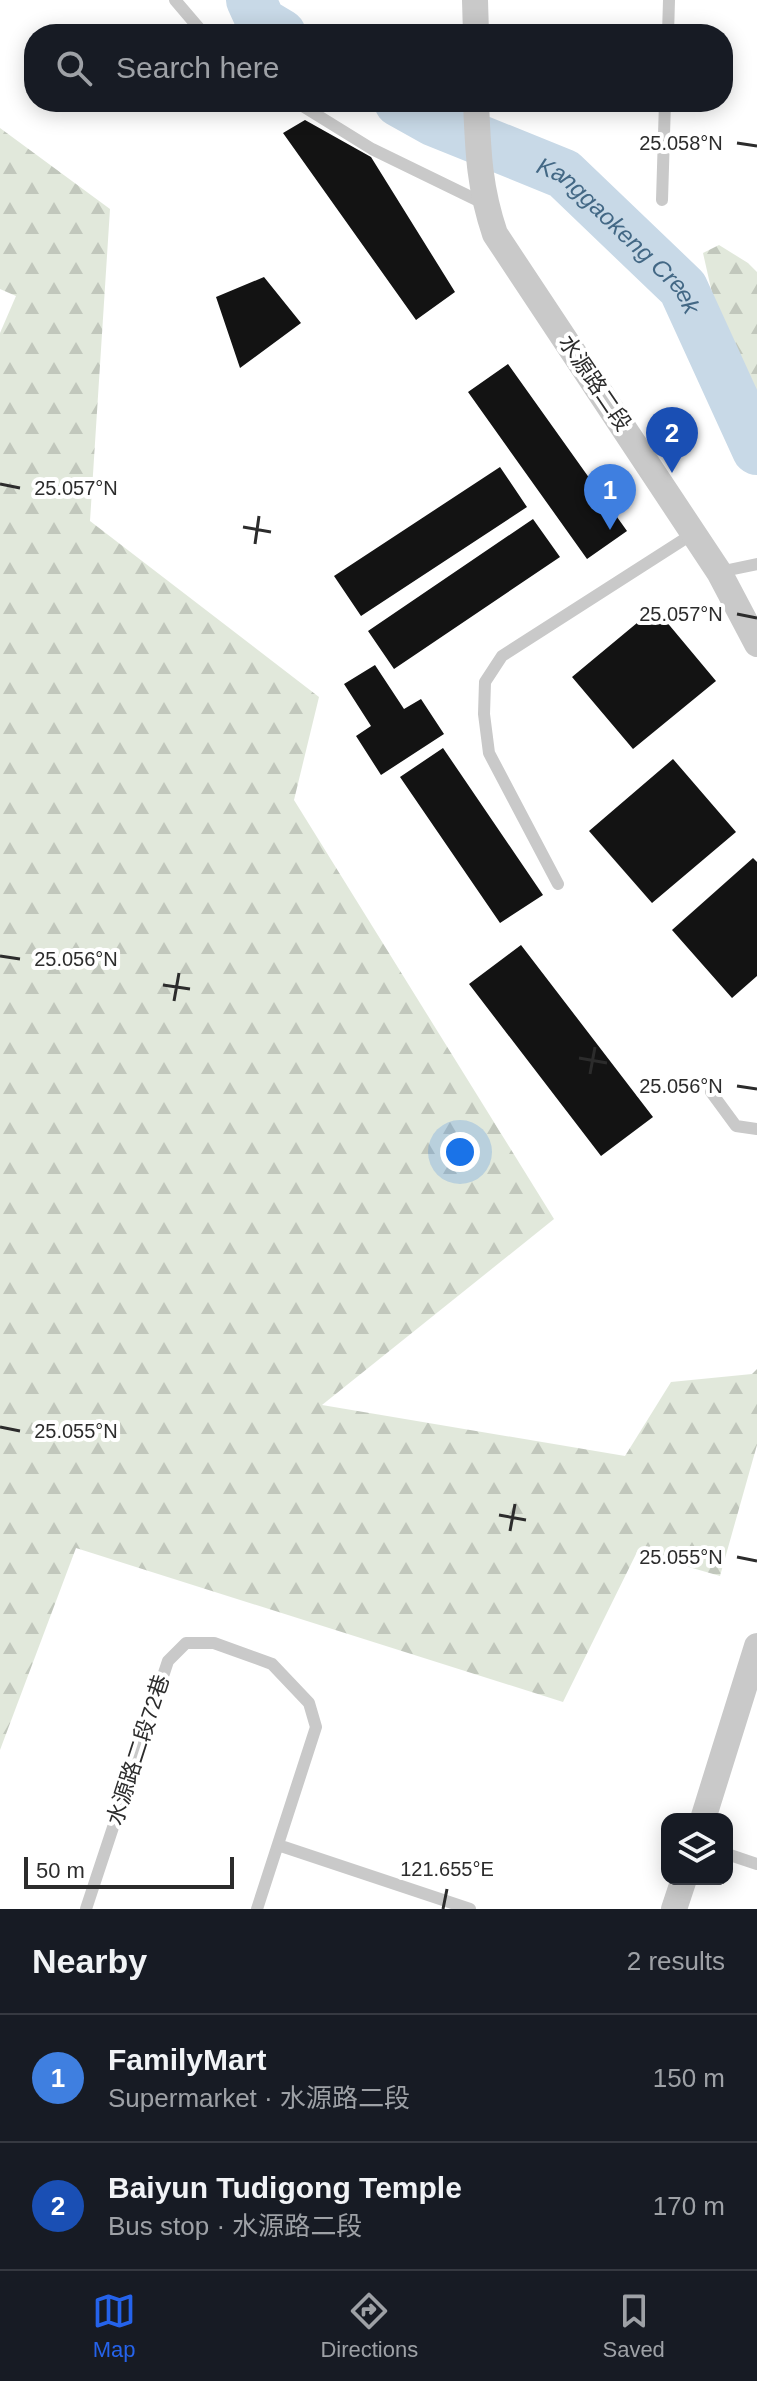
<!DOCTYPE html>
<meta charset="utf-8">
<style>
body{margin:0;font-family:Helvetica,"Noto Sans TC",sans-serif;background:#242831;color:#f1f3f6}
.controls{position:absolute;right:24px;bottom:24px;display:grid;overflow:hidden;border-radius:16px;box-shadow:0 4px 20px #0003}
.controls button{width:72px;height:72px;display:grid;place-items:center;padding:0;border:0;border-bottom:2px solid #363941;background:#171b24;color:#f1f3f6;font:40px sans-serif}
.scale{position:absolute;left:24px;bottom:20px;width:210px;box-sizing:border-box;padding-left:8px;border:4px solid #2c2c2c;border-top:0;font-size:22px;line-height:28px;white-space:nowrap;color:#2c2c2c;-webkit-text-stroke:6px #fff;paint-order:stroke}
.you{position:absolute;left:460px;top:1152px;width:28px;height:28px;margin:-20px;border:6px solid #fff;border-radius:50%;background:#1a73e8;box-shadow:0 0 0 12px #1a73e833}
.badge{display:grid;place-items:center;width:52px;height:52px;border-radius:50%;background:#2563eb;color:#fff;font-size:26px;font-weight:700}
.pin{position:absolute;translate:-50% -66px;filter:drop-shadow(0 2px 4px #0008)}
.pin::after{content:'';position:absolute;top:42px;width:28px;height:24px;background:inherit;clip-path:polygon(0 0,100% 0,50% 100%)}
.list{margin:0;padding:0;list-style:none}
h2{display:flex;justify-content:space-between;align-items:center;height:104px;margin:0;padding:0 32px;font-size:34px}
h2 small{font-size:26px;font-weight:400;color:#9ea1a6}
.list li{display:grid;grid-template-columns:52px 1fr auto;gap:24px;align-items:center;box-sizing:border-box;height:128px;padding:0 32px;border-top:2px solid #363941}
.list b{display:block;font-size:30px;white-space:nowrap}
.list p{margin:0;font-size:26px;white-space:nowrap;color:#9ea1a6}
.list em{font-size:26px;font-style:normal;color:#9ea1a6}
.icon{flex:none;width:44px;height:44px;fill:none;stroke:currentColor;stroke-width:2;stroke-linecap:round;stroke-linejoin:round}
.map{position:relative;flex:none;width:757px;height:1909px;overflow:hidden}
.search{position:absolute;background:#171b24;box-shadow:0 4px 20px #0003;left:24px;right:24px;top:24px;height:88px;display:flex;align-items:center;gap:20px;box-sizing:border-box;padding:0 28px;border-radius:32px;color:#9ea1a6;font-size:30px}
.sheet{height:360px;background:#171b24}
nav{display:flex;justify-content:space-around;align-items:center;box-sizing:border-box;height:112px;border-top:2px solid #363941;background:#171b24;font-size:22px;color:#9ea1a6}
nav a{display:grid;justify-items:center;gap:4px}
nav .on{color:#2563eb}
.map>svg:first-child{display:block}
.forest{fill:url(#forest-firs)}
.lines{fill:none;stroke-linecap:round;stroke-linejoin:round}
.river{stroke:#c8d9e7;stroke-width:50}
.building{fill:#131313}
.service{stroke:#c9c9c9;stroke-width:12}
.minor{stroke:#c9c9c9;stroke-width:26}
.ticks{fill:none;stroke:#2c2c2c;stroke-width:3}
.labels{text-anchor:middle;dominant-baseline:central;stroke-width:8;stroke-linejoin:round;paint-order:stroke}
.street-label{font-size:22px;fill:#2c2c2c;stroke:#fff}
.water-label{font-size:24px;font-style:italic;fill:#436885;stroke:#fff}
.ticks-label{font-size:20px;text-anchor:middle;fill:#2c2c2c;stroke:#fff;stroke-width:8;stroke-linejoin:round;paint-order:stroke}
</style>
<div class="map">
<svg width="757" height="1909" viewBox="0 0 757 1909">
<defs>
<pattern id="forest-firs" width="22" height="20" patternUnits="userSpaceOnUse" patternTransform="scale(2)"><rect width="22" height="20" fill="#e1e8db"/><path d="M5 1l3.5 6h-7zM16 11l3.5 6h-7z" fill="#c1c7bc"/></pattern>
</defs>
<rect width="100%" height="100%" fill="#fff"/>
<path class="forest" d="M0 128 110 209 90 521 319 697 294 800 554 1219 322 1405 625 1456 671 1382 752 1374 757 1369V1445L720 1576 637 1552 563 1702 76 1548 0 1750V333L16 296 0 289Z
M719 245 748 263 757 272V399L717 315 703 253Z"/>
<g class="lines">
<g class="river">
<path d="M251 0 261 22 281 34"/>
<path id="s1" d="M399 102 433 121 564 174 683 288 757 450"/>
</g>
</g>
<path class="building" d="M305 120 371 157 455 292 416 320 283 133Z
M264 277 301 323 240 368 216 297Z
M508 364 627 531 587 559 468 392Z
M500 467 527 507 361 616 334 576Z
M533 519 560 557 394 669 368 631Z
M655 608 716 681 633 749 572 677Z
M375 665 404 709 421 699 444 734 381 775 356 736 371 726 344 684Z
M443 748 543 895 500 923 400 777Z
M673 759 736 832 652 903 589 831Z
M753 858 757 862V976L732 998 672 930Z
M521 945 653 1117 601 1156 469 984Z"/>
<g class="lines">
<path class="service" d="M175 0 204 34
M668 34 669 0
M296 102 372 149 485 204
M662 200 665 102
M719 572 757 564
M558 884 489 753 484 714 485 682 502 656 694 533
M711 1092 736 1126 757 1129
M278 1845 470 1909
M727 1854 757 1864
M86 1909 168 1661 186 1643H214L272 1664 309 1703 316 1727 257 1909"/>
<path class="minor" d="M475 0 476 34
M476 102C478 150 479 187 495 234L719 572 757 644
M703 1819 757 1646
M674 1909 684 1879"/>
</g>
<path class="ticks" d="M737 143 757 146M0 484 20 488M243 527 271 532M255 544 259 516M737 614 757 618M0 956 20 959M163 985 190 989M174 1001 179 973M579 1058 607 1063M590 1074 595 1047M737 1086 757 1089M0 1427 20 1431M499 1515 526 1520M510 1531 515 1504M737 1557 757 1561M443 1909 447 1889"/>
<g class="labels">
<g class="street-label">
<text transform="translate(595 383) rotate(56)">水源路二段</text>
<text transform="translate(138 1750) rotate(-72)">水源路二段72巷</text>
</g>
<g class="water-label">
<text stroke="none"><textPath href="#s1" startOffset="262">Kanggaokeng Creek</textPath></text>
</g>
</g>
<g class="ticks-label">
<text x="681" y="150">25.058°N</text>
<text x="76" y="495">25.057°N</text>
<text x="681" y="621">25.057°N</text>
<text x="76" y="966">25.056°N</text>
<text x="681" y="1093">25.056°N</text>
<text x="76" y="1438">25.055°N</text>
<text x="681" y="1564">25.055°N</text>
<text x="447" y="1876">121.655°E</text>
</g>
</svg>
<div class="controls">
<button><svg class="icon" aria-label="layers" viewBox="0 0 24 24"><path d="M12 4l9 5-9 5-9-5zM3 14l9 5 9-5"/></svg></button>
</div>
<div class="scale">50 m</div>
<div class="you"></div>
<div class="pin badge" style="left:610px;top:530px;background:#3f7fe0">1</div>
<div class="pin badge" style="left:672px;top:473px;background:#1a4fb4">2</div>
<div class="search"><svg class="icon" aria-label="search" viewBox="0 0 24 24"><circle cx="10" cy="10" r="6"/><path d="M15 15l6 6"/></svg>Search here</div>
</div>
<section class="sheet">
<h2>Nearby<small>2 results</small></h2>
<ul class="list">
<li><span class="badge" style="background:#3f7fe0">1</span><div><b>FamilyMart</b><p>Supermarket · 水源路二段</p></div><em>150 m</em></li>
<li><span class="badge" style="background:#1a4fb4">2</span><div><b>Baiyun Tudigong Temple</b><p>Bus stop · 水源路二段</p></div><em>170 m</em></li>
</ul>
</section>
<nav>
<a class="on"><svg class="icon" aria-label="map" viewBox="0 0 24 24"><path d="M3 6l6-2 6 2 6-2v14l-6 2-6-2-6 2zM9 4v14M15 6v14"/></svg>Map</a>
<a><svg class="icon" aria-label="directions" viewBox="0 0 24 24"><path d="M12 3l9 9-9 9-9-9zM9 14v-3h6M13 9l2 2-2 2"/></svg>Directions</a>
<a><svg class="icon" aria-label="saved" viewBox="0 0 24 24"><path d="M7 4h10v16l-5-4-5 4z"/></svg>Saved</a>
</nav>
